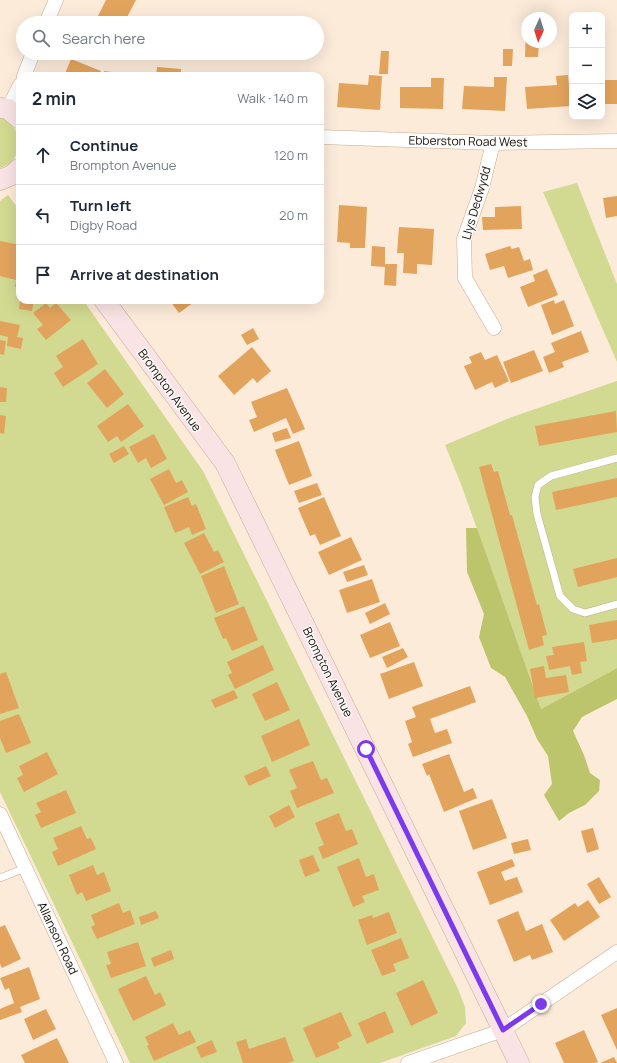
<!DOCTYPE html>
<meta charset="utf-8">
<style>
body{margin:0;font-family:Manrope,sans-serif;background:#f6f6f7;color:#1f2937}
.controls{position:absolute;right:12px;top:12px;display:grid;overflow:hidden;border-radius:8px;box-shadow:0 4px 16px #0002}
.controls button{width:36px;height:36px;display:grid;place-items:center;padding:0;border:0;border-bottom:1px solid #e0e1e3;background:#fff;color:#1f2937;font:20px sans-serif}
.compass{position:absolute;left:521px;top:12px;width:36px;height:36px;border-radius:50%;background:#fff;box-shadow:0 4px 16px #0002;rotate:184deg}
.stop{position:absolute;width:12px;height:12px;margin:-9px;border:3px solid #7c3aed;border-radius:50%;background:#fff}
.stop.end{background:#7c3aed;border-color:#fff;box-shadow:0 1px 4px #0008}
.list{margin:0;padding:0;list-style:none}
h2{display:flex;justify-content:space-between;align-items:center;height:52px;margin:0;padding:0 16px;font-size:17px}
h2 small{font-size:13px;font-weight:400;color:#747a83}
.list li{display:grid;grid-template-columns:26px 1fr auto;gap:12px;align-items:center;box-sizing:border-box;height:60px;padding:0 16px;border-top:1px solid #e0e1e3}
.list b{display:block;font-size:15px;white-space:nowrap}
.list p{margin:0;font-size:13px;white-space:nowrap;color:#747a83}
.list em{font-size:13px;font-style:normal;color:#747a83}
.icon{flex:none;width:22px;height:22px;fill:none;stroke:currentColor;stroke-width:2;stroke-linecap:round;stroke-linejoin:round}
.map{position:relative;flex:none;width:617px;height:1063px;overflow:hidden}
.search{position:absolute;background:#fff;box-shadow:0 4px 16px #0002;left:16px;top:16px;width:308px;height:44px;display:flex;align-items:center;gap:10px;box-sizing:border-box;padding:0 14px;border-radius:22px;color:#747a83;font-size:15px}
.panel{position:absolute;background:#fff;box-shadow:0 4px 16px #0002;left:16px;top:72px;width:308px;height:232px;border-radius:12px}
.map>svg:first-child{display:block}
.green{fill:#d2d990}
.forest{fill:#bcc56b}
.building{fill:#e2a45d}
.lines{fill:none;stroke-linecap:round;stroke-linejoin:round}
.service-casing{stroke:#c6ab8f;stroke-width:8}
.minor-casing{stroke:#c6ab8f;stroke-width:15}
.secondary-casing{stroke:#c6ab8f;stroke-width:21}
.service{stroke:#fff;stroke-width:7}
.minor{stroke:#fff;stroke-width:14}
.secondary{stroke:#fae3e4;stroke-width:20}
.route{stroke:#7c3aed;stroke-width:5}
.labels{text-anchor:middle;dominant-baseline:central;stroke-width:3;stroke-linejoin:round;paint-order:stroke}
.street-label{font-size:12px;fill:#180f05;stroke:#fbfbfb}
</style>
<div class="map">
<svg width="617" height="1063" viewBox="0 0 617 1063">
<rect width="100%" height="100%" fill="#fcebd9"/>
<path class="green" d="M0 117C24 126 26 160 0 168Z
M577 183 617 284V362L543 192Z
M8 195 20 211V300H83L203 471 458 989 465 1007 466 1023 456 1036 380 1063H130L0 792V201Z
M617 381V668L541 709 461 484 445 445 512 417Z"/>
<path class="forest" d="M466 528H477L541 709 617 668V699L582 717 573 731 584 755 590 773 600 780 599 791 585 805 569 813 559 821 544 795 552 784 548 756 537 739 527 716 505 677 491 668 479 637 484 614 467 572Z"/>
<path class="building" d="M106 0H136L124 23H112L98 16Z
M526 26H527V42H539L538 57H525Z
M503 49H513L512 66H503Z
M381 51H389L388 74H379Z
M148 53H162L161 59 148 57Z
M71 59 101 71 99 76H64Z
M157 67 181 69V76H156Z
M104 71 121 73V76H104Z
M201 74H213V76H201Z
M369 75 382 76 380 110 337 107 339 83 368 85Z
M568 75 571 106 527 109 525 87 557 85 556 76Z
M494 77H507L505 111 462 109 464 86 494 87Z
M431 78H444L443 109 400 108V87H431Z
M602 80H617V104H602Z
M617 196V216L606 218 603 198Z
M339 205 367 207 365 248H350V243L337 242Z
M521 206 522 229 483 230 482 217H495V207Z
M399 227 434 229 432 265 417 264V274L403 273 404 253H397Z
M0 241 20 245V288L15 287 16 280 0 276Z
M372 246 385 247V264H397L396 286 384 285 385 267 371 266Z
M510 246 512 249 519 247 524 261 530 259 533 270 508 278 504 266 490 270 485 254Z
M547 269 558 295 528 307 520 287 535 281 533 275Z
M20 300H34L32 311 19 309Z
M165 300H197L179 313 170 301 168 304Z
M554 300 555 304 564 300 574 326 552 335 541 305Z
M46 303 50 308 56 303 71 320 46 340 37 329 43 325 33 313Z
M0 321 20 325 17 337 23 338 21 349 7 346 8 337 0 335Z
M253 328 259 339 247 345 241 335Z
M581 331 589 352 562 362 564 367 549 373 543 357 555 352 551 343Z
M83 339 98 364 63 387 54 373 63 367 56 356Z
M0 340 6 341 4 355 0 354Z
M252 347 271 371 257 383 253 378 234 395 218 376Z
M534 350 543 371 511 383 503 362Z
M481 352 485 360 497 355 509 381 495 388 492 382 475 390 464 366 472 363 469 357Z
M105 369 124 394 107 408 87 383Z
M0 387 7 388 6 402H0Z
M287 388 305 429 293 434 286 418 254 432 249 420 257 417 251 402Z
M128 404 144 426 121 442 117 436 108 442 97 426Z
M616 411 617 432 539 446 535 426Z
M0 415 6 416 4 434 0 433Z
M287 428 291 438 275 442 272 433Z
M154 434 167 459 151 468 146 458 138 463 129 447Z
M299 441 312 476 289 485 275 450Z
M124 446 129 454 114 463 109 454Z
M491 464 494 472 498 471 510 515H512L537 605 539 604 547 635 542 636 544 645 529 650 479 467Z
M169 469 176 483 182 480 188 492 164 505 150 479Z
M617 478V497L556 510 552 492Z
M317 483 322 495 299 503 294 491Z
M188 497 192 506 196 504 206 529 192 535 189 527 175 533 164 507Z
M324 497 341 536 320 545 315 534 310 536 298 508Z
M204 533 214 552 218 550 224 562 200 574 184 543Z
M351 537 362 560 329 575 318 552Z
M617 558V577L578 587 573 569Z
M364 565 368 575 347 582 343 572Z
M224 566 239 604 216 613 201 576Z
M372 579 380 602 347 613 339 590Z
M385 603 390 614 370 624 365 613Z
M244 606 258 640 232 651 226 638 223 639 214 618Z
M617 620V639L592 643 589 625Z
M390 622 400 646 370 658 360 635Z
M584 642 587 661 580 662 582 673 572 675 570 666 549 670 546 656 554 655 552 647Z
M263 645 274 670 235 689 228 675 232 673 227 662Z
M403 648 408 657 387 668 382 657Z
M414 662 423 686 389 699 380 674Z
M544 666 546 678 566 675 569 692 535 698 530 669Z
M6 672 19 708 0 714V674Z
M277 682 290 710 265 721 252 694Z
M470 686 476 702 430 719 435 733 447 729 452 743 413 757 408 744 412 742 405 721 416 717 412 707Z
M234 690 238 698 215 708 211 700Z
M19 714 31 743 6 753 0 738V721Z
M299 719 310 745 272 762 261 736Z
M47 752 58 774 24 792 17 778 23 775 19 766Z
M449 754 464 792 473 788 477 798 444 812 429 774 427 776 422 764Z
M313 761 321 780 327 778 334 793 297 808 290 791 297 788 289 770Z
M266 766 271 776 249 786 244 776Z
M66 790 76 813 41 828 35 815 41 812 36 803Z
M492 799 507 838 473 850 459 811Z
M289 805 295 817 275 828 269 816Z
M339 813 346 831 352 829 358 844 323 859 318 847 324 845 315 823Z
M81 826 87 839 91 838 96 849 58 866 52 852 58 849 53 838Z
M593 828 599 849 587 853 581 831Z
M528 839 531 850 514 854 511 843Z
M313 855 320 871 305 877 299 860Z
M359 858 366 877 374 874 379 890 362 896 365 902 353 907 337 867Z
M512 859 515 866 501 872 505 881 517 877 523 892 490 905 477 872Z
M93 865 97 875 104 872 111 891 86 901 82 892 77 895 69 875Z
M599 877 611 897 599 904 587 884Z
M588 900 600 917 564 941 550 920 575 903 578 907Z
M119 903 123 913 130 910 135 924 97 939 91 927 95 925 91 915Z
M156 911 159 918 141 925 139 917Z
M518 911 526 931 542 924 553 952 532 960 530 955 514 962 497 920Z
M389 912 397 933 367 945 358 920 372 915 373 918Z
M5 925 21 959 2 968 0 964V927Z
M401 938 409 958 393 964 396 971 382 976 371 950Z
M138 942 146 966 111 978 106 965 111 964 107 952Z
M171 950 174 959 154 967 151 958Z
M29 967 40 999 20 1007 22 1012 0 1020V1009L14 1003 9 988 5 990 0 978Z
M146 976 155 995 160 992 166 1005 133 1021 118 989Z
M423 980 438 1013 411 1026 396 993Z
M617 1008V1050L601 1015Z
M46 1009 56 1029 33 1040 24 1019Z
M385 1011 394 1032 367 1044 358 1023Z
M341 1012 352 1036 337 1043 340 1048 316 1058 303 1028Z
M173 1023 179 1035 190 1030 196 1042 154 1061 147 1046 149 1045 145 1037Z
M584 1030 598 1062 595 1063H564L555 1043Z
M285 1037 294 1061 288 1063H243L236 1042 246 1039 249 1049Z
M57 1038 69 1063H25L21 1055Z
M212 1040 217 1052 201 1058 196 1047Z
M614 1057 617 1063H600Z"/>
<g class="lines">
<defs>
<path id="service" d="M617 458 551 476 538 485 535 497 537 514 560 596 573 609 585 613 617 604
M0 878 25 868"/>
<path id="minor" d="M46 23 56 0
M24 76 33 53
M8 109 20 85
M320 137 493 143 617 141
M493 143 482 188 464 239 465 278 494 328
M0 814 116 1063
M408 1063 503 1030 617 952"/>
<path id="secondary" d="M0 108 8 109 20 119
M0 180 12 175 20 168
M104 300 225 463 519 1063"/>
</defs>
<use href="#service" class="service-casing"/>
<use href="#minor" class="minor-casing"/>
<use href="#secondary" class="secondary-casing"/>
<use href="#service" class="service"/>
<use href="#minor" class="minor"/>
<use href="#secondary" class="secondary"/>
</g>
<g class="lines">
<path class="route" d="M366 749 503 1030 541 1004"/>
</g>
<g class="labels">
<g class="street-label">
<text transform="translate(468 141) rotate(1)">Ebberston Road West</text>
<text transform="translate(476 203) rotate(-74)">Llys Dedwydd</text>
<text transform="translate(170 390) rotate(54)">Brompton Avenue</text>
<text transform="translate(328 672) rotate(64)">Brompton Avenue</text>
<text transform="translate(58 938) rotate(65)">Allanson Road</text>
</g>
</g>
</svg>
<div class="controls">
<button>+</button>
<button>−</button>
<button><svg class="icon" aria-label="layers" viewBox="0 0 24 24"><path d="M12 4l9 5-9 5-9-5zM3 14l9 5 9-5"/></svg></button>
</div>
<svg class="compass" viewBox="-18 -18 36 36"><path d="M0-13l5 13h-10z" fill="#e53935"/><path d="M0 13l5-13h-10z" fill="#747a83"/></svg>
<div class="stop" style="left:366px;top:749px"></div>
<div class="stop end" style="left:541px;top:1004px"></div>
<div class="search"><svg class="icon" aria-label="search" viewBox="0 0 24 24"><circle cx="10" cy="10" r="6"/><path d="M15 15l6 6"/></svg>Search here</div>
<section class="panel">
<h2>2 min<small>Walk · 140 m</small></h2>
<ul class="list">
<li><svg class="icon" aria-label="ahead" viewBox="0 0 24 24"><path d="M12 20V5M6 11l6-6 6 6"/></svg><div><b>Continue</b><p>Brompton Avenue</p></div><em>120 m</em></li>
<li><svg class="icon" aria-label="left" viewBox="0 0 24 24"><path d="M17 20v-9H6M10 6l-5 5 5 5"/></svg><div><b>Turn left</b><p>Digby Road</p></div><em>20 m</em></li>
<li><svg class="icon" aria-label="arrive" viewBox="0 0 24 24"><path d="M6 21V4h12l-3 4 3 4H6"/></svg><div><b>Arrive at destination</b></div></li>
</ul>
</section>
</div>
